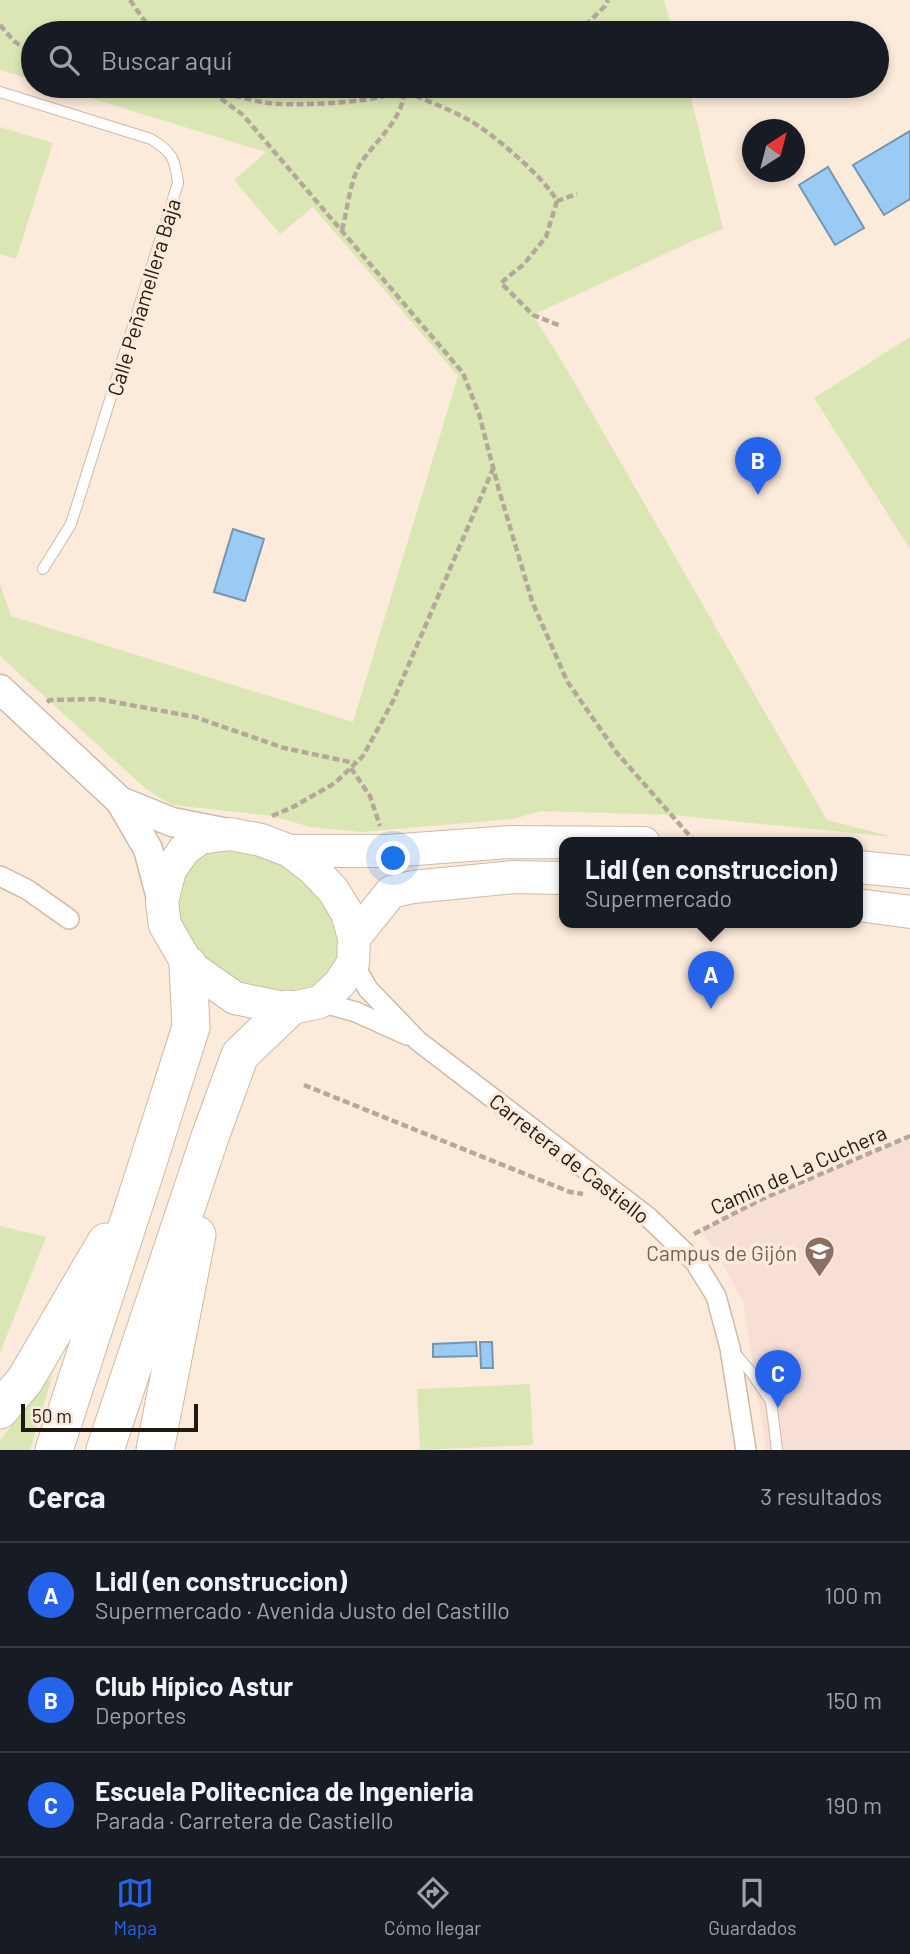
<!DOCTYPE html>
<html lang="es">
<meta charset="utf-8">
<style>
body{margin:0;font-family:Barlow,sans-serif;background:#20242c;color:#f1f3f6}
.compass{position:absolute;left:742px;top:119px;width:63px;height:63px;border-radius:50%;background:#171b24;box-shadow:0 4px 10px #0003;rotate:36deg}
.scale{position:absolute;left:21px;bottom:18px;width:177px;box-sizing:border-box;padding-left:7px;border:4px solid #201912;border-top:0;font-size:19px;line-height:24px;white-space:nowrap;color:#201912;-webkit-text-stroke:5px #fcebdb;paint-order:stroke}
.you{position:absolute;left:394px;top:859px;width:24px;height:24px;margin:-18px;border:5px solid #fff;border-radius:50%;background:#1a73e8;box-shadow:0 0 0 10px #1a73e833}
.badge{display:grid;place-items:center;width:46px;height:46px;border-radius:50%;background:#2563eb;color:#fff;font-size:23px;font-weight:700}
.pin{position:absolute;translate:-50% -58px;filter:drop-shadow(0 2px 4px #0008)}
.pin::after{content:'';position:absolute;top:37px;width:24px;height:21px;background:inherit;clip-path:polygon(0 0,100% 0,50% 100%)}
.popup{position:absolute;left:559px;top:837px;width:304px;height:91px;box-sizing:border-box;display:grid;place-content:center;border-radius:14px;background:#171b24;filter:drop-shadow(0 2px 5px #0005);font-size:23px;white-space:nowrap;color:#9ea1a6}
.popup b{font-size:26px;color:#f1f3f6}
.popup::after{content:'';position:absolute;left:50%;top:100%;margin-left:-14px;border:14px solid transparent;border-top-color:#171b24}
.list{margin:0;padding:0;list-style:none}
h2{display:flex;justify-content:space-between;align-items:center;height:91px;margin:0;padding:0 28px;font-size:30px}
h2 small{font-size:23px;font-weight:400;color:#9ea1a6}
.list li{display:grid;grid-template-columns:46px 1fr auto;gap:21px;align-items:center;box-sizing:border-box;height:105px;padding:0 28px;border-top:2px solid #363941}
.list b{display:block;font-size:26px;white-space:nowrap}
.list p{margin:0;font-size:23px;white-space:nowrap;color:#9ea1a6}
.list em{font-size:23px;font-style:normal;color:#9ea1a6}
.icon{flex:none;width:38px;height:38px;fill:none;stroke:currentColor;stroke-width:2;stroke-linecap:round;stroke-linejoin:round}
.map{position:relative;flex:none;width:910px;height:1450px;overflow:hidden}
.search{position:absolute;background:#171b24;box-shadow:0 4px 10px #0003;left:21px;right:21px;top:21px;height:77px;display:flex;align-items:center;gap:18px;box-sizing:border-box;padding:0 24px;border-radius:38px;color:#9ea1a6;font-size:26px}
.sheet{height:406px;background:#171b24}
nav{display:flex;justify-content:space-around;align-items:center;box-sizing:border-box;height:98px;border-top:2px solid #363941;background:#171b24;font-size:19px;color:#9ea1a6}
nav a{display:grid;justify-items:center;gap:4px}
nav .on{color:#2563eb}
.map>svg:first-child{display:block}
.education{fill:#f7dfd5}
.green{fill:#dbe6b5}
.water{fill:#99cbf4;stroke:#7596b0;stroke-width:2}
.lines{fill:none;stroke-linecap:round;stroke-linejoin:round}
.service-casing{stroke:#cebaa6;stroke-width:12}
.minor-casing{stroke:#cebaa6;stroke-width:22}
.secondary-casing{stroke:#cebaa6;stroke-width:31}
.primary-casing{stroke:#cebaa6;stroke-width:34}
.motorway-casing{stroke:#cebaa6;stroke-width:39}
.path{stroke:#b5a79a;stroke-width:4.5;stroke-dasharray:7 3.5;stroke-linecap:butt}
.service{stroke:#fff;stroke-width:10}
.minor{stroke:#fff;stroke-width:19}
.secondary{stroke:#fff;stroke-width:28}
.primary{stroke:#fff;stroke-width:32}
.motorway{stroke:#fff;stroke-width:37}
.labels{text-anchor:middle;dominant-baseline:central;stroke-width:7;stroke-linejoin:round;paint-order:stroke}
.street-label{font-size:21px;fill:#201912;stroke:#fcebdb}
.education-label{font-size:21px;fill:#785e54;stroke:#fcebdb;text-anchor:end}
</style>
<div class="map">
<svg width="910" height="1450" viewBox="0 0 910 1450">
<rect width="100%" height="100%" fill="#fcebdb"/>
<path class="education" d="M910 1136V1450H766L743 1302 718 1255 700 1231 762 1199Z"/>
<path class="green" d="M0 0H664L673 33H33V80L0 70Z
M51 86H688L723 229 697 239 533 315 572 378 827 820 893 837 672 815 541 811 513 819 362 832 310 827 272 816 172 805 146 789 0 656V584L11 616 353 722 458 376 313 207 280 234 234 180 266 152Z
M0 127 53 143 16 259 0 254Z
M910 337V549L814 398Z
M200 838 312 868 353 963 288 1009 188 965 170 870Z
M0 1226 46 1237 0 1353Z
M53 1374 30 1450H0V1440Z
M530 1384 533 1445 420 1450 417 1389Z"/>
<path class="water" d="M910 131V199L884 215 853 165Z
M828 167 864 228 835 245 799 185Z
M233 529 264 539 245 601 214 592Z
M476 1342 477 1356 433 1357V1344Z
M480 1342H492L493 1368H481Z"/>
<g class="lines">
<defs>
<path id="service" d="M0 92 151 139C172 152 175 158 178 183L71 524 43 569
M733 1351 750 1371 771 1401 777 1450"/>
<path id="minor" d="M0 876 28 890 69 919
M353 963 368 989 418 1041 648 1217 695 1262 716 1296 730 1348 746 1450
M320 1002 356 1012 407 1035"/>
<path id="secondary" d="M0 689 120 801 148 849 162 902
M120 801 172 822 228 833"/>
<path id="primary" d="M230 834 261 840 290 851 312 868 333 890 347 913 354 938 353 963 340 983 320 1002 288 1009 235 998 188 965 176 944 165 925 162 902 170 870 184 850 200 838Z
M290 851H388L511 842 644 843
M858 867 910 872
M858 905 910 912
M354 938 391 892 413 887 514 877 564 878"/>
<path id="motorway" d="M0 1410 25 1380 106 1242
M54 1450 143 1178 191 1027 188 965
M105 1450 210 1137 240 1055 288 1009
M155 1450 197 1235"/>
</defs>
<use href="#service" class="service-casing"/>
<use href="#minor" class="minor-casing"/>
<use href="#secondary" class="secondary-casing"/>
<use href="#primary" class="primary-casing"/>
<use href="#motorway" class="motorway-casing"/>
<path class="path" d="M130 0 153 33
M0 25 14 41 33 55
M578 33 605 6 608 0
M204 86 243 115 463 373 479 414 499 490 532 601 567 681 617 753 696 843
M214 91C235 95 257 103 279 104 313 105 383 103 413 86
M557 201 546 237 524 264 501 283 533 315 561 326
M342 230C347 212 350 182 359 166 374 141 403 121 404 91 425 100 449 109 469 120 492 133 545 178 557 201L577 194
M47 702 50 700 98 699 195 717 284 748 355 763
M351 768 370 796 380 826
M272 816 293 807 335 783 363 756 393 701 493 469
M304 1085 570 1192 583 1194
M694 1234 762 1199 910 1136"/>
<use href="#service" class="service"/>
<use href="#minor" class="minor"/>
<use href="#secondary" class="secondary"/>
<use href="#primary" class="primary"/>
<use href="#motorway" class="motorway"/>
</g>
<defs>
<symbol id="university-pin" viewBox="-11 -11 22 30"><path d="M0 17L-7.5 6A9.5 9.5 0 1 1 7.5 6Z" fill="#8d6e63" stroke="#fcebdb"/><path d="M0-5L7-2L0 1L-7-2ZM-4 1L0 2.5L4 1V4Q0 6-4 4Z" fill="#fff"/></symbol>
</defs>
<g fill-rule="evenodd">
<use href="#university-pin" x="802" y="1234" width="35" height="47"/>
</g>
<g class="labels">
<g class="street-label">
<text transform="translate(143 297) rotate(-73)">Calle Peñamellera Baja</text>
<text transform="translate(570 1158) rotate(38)">Carretera de Castiello</text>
<text transform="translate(798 1169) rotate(-24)">Camín de La Cuchera</text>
</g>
<g class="education-label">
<text x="797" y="1252">Campus de Gijón</text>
</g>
</g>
</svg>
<svg class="compass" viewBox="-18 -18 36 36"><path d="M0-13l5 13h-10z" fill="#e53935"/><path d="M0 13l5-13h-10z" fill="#9ea1a6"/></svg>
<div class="scale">50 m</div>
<div class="you"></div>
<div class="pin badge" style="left:711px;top:1009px">A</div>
<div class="popup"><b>Lidl (en construccion)</b>Supermercado</div>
<div class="pin badge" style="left:758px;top:495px">B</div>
<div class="pin badge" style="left:778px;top:1408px">C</div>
<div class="search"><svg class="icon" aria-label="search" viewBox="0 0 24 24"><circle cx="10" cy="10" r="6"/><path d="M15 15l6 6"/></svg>Buscar aquí</div>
</div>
<section class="sheet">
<h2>Cerca<small>3 resultados</small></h2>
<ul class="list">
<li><span class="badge">A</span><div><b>Lidl (en construccion)</b><p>Supermercado · Avenida Justo del Castillo</p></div><em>100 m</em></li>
<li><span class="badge">B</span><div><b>Club Hípico Astur</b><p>Deportes</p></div><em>150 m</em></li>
<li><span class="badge">C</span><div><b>Escuela Politecnica de Ingenieria</b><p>Parada · Carretera de Castiello</p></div><em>190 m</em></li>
</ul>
</section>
<nav>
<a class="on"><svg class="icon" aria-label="map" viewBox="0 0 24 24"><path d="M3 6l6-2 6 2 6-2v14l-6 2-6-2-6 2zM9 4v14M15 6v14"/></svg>Mapa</a>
<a><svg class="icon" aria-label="directions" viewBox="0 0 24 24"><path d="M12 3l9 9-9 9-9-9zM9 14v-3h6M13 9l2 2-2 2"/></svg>Cómo llegar</a>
<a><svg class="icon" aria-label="saved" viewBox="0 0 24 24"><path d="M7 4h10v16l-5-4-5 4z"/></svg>Guardados</a>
</nav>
